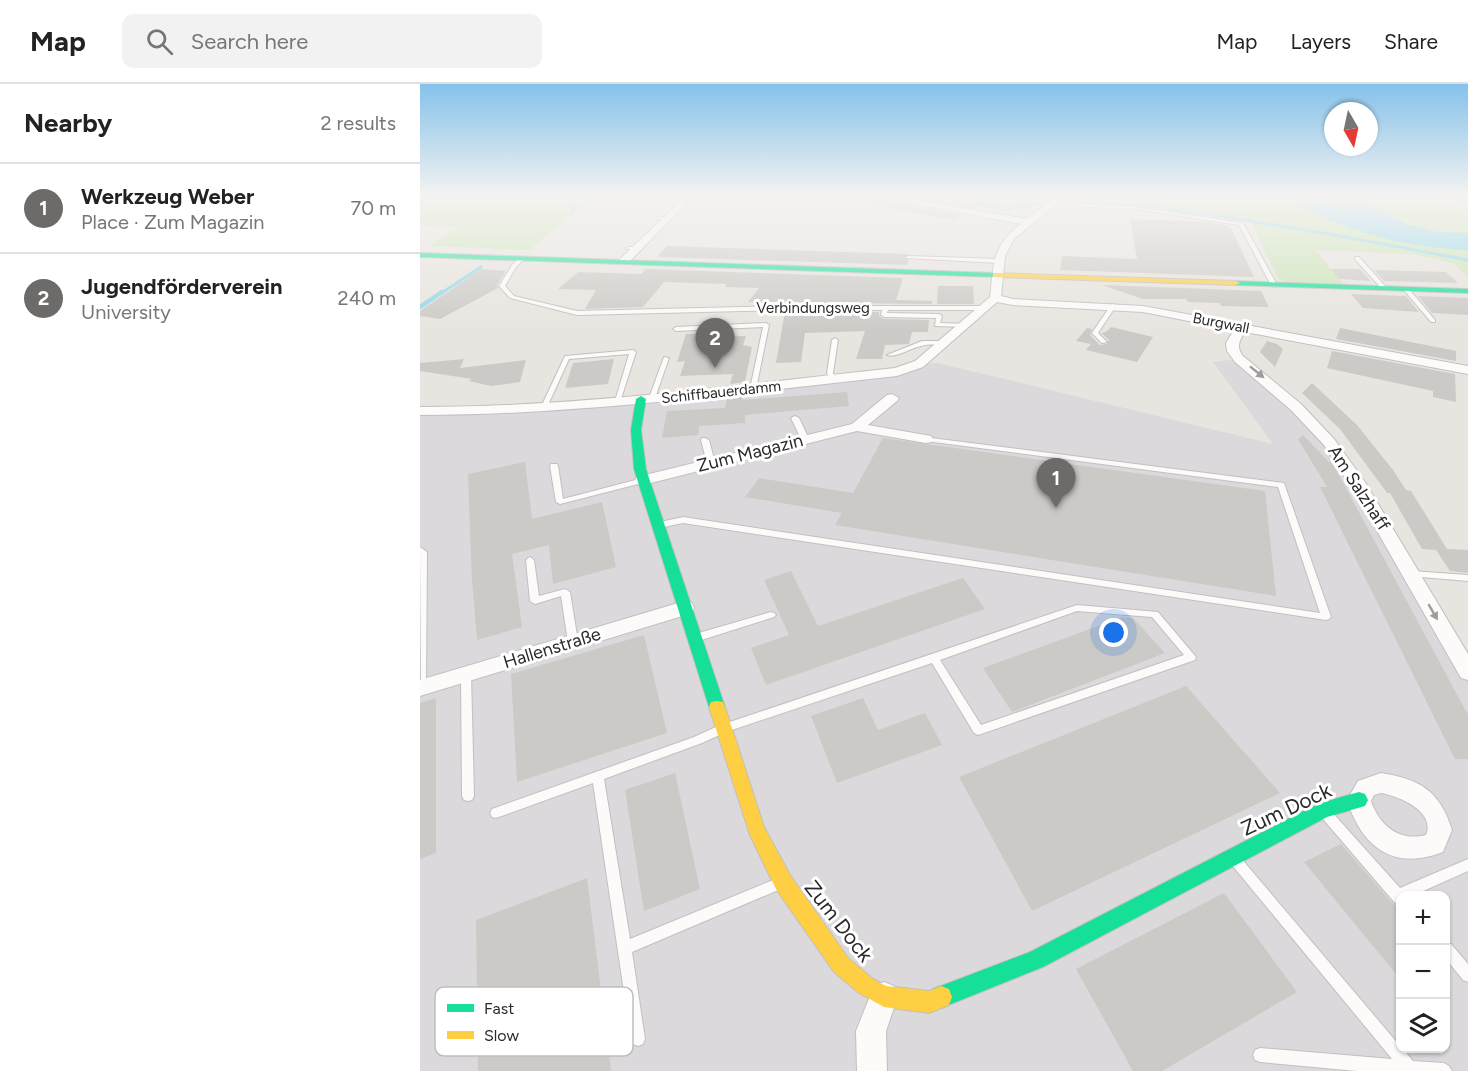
<!DOCTYPE html>
<meta charset="utf-8">
<style>
body{margin:0;font-family:Figtree,sans-serif;background:#f2f2f2;color:#222}
.controls{position:absolute;right:18px;bottom:18px;display:grid;overflow:hidden;border-radius:12px;box-shadow:0 2px 4px #0004}
.controls button{width:54px;height:54px;display:grid;place-items:center;padding:0;border:0;border-bottom:2px solid #e0e0e0;background:#fff;color:#222;font:30px sans-serif}
.compass{position:absolute;left:904px;top:18px;width:54px;height:54px;border-radius:50%;background:#fff;box-shadow:0 2px 4px #0004;rotate:171deg}
.you{position:absolute;left:694px;top:549px;width:21px;height:21px;margin:-15px;border:4px solid #fff;border-radius:50%;background:#1a73e8;box-shadow:0 0 0 9px #1a73e833}
.badge{display:grid;place-items:center;width:39px;height:39px;border-radius:50%;background:#6c6b69;color:#fff;font-size:20px;font-weight:700}
.pin{position:absolute;translate:-50% -50px;filter:drop-shadow(0 2px 3px #0008)}
.pin::after{content:'';position:absolute;top:32px;width:21px;height:18px;background:inherit;clip-path:polygon(0 0,100% 0,50% 100%)}
.list{margin:0;padding:0;list-style:none}
h2{display:flex;justify-content:space-between;align-items:center;height:78px;margin:0;padding:0 24px;font-size:26px}
h2 small{font-size:20px;font-weight:400;color:#767676}
.list li{display:grid;grid-template-columns:39px 1fr auto;gap:18px;align-items:center;box-sizing:border-box;height:90px;padding:0 24px;border-top:2px solid #e0e0e0}
.list b{display:block;font-size:22px;white-space:nowrap}
.list p{margin:0;font-size:20px;white-space:nowrap;color:#767676}
.list em{font-size:20px;font-style:normal;color:#767676}
.icon{flex:none;width:33px;height:33px;fill:none;stroke:currentColor;stroke-width:2;stroke-linecap:round;stroke-linejoin:round}
.map{position:relative;flex:none;width:1048px;height:987px;overflow:hidden}
header{display:flex;align-items:center;gap:36px;box-sizing:border-box;height:84px;padding:0 30px;background:#fff;border-bottom:2px solid #e0e0e0}
header strong{font-size:28px}
nav{display:flex;gap:33px;margin-inline-start:auto;font-size:21px}
.search{width:420px;height:54px;background:#f2f2f2;display:flex;align-items:center;gap:15px;box-sizing:border-box;padding:0 21px;border-radius:12px;color:#767676;font-size:22px}
main{display:flex}
aside{flex:1;background:#fff}
.map>svg:first-child{display:block}
.industrial{fill:#dbd9db;fill-rule:evenodd}
.green{fill:#cae5b6}
.water{fill:#90d6ec}
.lines{fill:none;stroke-linecap:round;stroke-linejoin:round}
.stream-far1{stroke:#90d6ec;stroke-width:3}
.stream{stroke:#90d6ec;stroke-width:4.5}
.building{fill:#cccac6}
.lane-casing{stroke:#c1c0c1;stroke-width:2}
.street-casing{stroke:#c1c0c1;stroke-width:2}
.fast-casing{stroke:#c1c0c1;stroke-width:2}
.slow-casing{stroke:#c1c0c1;stroke-width:2}
.lane{fill:#fcfbfa;fill-rule:evenodd}
.street{fill:#fcfbfa;fill-rule:evenodd}
.fast{fill:#16e098;fill-rule:evenodd}
.slow{fill:#ffcf43;fill-rule:evenodd}
.oneway{fill:#9e9d9c}
.labels{text-anchor:middle;dominant-baseline:central;stroke-width:6;stroke-linejoin:round;paint-order:stroke}
.far-street-label{font-size:15px;fill:#2a2a2a;stroke:#fff}
.street-label{font-size:18px;fill:#2a2a2a;stroke:#fff}
.near-street-label{font-size:21px;fill:#2a2a2a;stroke:#fff}
.key{fill:#fff;stroke:#bfbfbf;stroke-width:1.5}
.key-label{font-size:16px;fill:#2a2a2a}
</style>
<header>
<strong>Map</strong>
<div class="search"><svg class="icon" aria-label="search" viewBox="0 0 24 24"><circle cx="10" cy="10" r="6"/><path d="M15 15l6 6"/></svg>Search here</div>
<nav><a>Map</a><a>Layers</a><a>Share</a></nav>
</header>
<main>
<aside>
<h2>Nearby<small>2 results</small></h2>
<ul class="list">
<li><span class="badge">1</span><div><b>Werkzeug Weber</b><p>Place · Zum Magazin</p></div><em>70 m</em></li>
<li><span class="badge">2</span><div><b>Jugendförderverein</b><p>University</p></div><em>240 m</em></li>
</ul>
</aside>
<div class="map">
<svg width="1048" height="987" viewBox="0 0 1048 987">
<rect width="100%" height="100%" fill="#e8e4df"/>
<path class="industrial" d="M819 275 909 358 1048 588V987H0V327H48L452 292 499 280 518 279 853 360 793 278ZM980 812H1026V964H980Z"/>
<path class="green" d="M0 111H179L108 166 10 162 40 143 0 142Z
M497 111H964L1048 124V194L1033 179 993 170 896 166 925 203 870 201 858 194 831 138 703 119 635 117 585 126Z"/>
<path class="water" d="M889 116 950 122 987 140 1015 148 1048 149V166C991 164 929 149 879 121L880 118Z"/>
<g class="lines">
<path class="stream-far1" d="M517 111 588 126 634 116
M645 116C781 124 914 151 1048 176
M151 132 160 111
M20 210 61 183"/>
<path class="stream" d="M0 223 22 208"/>
</g>
<path class="building" d="M438 111H446L448 113 542 131 535 136 437 118Z
M475 111H494L556 122 553 124Z
M710 135 786 138 810 142 834 193 640 186 642 172 717 175Z
M247 162 488 170 484 174 489 176 487 181 237 173Z
M61 185 86 187 77 201 78 204 20 235 0 232V227Z
M226 185 483 194 476 216 512 217V220L328 218 339 204 305 203 307 200 244 198 223 223 165 225 176 206 138 205 158 188 221 190Z
M911 185H940L951 197 919 195Z
M954 186 1026 188 1038 199 964 197Z
M682 201 841 207 849 223 801 222 800 219 768 218 766 215H723Z
M518 202H553L554 220H517Z
M931 210 986 212 999 228 943 224Z
M998 212 1048 214V231L1012 229Z
M365 228H459V232L464 235 509 236 508 248H492L489 260 465 261 462 275H436L445 247 385 249 381 278 356 279Z
M691 243 733 253 717 278 666 266 671 260 656 257 667 244 672 245 670 251 680 261 687 260 689 256 681 249 686 248Z
M920 244 1036 267V277L916 255Z
M296 249 295 253 326 252 323 261 332 263 325 298 310 300 313 290 260 292 265 277 257 278 266 250Z
M847 257 857 260 863 265 855 283 840 268Z
M912 267 1035 290 1036 318 1013 313V307L907 284Z
M44 275 40 284 106 276 100 298 71 302 49 297 52 295 0 287V279Z
M194 275 188 300 145 304 153 279Z
M892 299 937 341 973 386 986 406 991 407 1027 465 1048 466V489L1030 487 1016 466 1002 465 970 409H967L920 345 882 309Z
M427 308 429 322 325 331V339L279 342 278 351 242 354 247 327 305 324 307 313 323 311 322 316Z
M883 351 909 378H912L1048 631V675H1035L900 403H907L878 355Z
M463 354 845 407 856 512 415 441 422 429 325 413 339 394 433 409Z
M105 378 112 435 182 418 196 483 133 500 129 461 92 470 102 543 57 556 52 498 48 390Z
M371 487 398 542 543 494 565 525 346 601 331 564 369 551 344 496Z
M703 533 713 534 745 569 592 628 563 584Z
M224 551 247 649 97 698 91 590Z
M766 602 860 709 612 827 539 693Z
M16 614V769L0 775V619Z
M443 614 458 646 505 629 522 661 417 699 391 632Z
M255 689 280 805 224 827 205 706Z
M921 760 973 820 981 824V896L884 778Z
M167 794 191 987H58L56 836Z
M804 809 877 908 742 987H713L656 885Z"/>
<g class="lines">
<defs>
<path id="lane" d="M991 111H995L991 117H987Z
M631 119 716 123 823 139 857 201 854 203 851 201 819 141 716 125 629 121Z
M238 133 249 135 247 136 236 135Z
M208 163H218L220 164 218 165H206V164Z
M488 172 579 175 582 177 579 179 486 174V173Z
M101 173 104 175 96 183 85 202 94 212 157 227 360 222H564L567 224 564 226H468L467 229 519 230 522 232 520 239 547 240V242L545 243 515 242 516 234 464 233 461 231 462 226H360L157 231 90 214 79 202 92 181Z
M935 173H939L966 203V205H962L935 175Z
M984 204H988L1015 236V238H1011L984 206Z
M693 220 696 222 678 249 687 258 682 259 672 249 691 221Z
M346 239 349 241 336 305 333 307 330 305 343 243 256 247 253 245 256 243Z
M415 254 418 256 413 289 417 296 414 298 412 297 407 289 412 256Z
M502 257H523L526 259C518 262 509 259 501 262 490 264 477 274 467 271Z
M213 266 216 268 200 318H196L195 317 209 270 149 275 128 321 125 323 122 321 145 272Z
M244 273 249 274 235 314 232 316 230 315 229 314Z
M375 332 379 334 389 355 388 357H385L381 355 371 334Z
M503 353 864 399 911 533 909 535 906 536 263 439 239 444 235 441 236 439 263 433 900 529 858 403 506 357H503Z
M282 354H285L289 356 295 379 294 381H288L287 379 281 356Z
M131 380H137L138 382 143 415 223 394 227 396 226 398 140 420 136 418 130 382Z
M0 463 7 468 6 603 5 606 1 607Z
M110 473 114 476 119 512 145 505 150 508 158 558 156 561H150L148 558 141 512 115 520 110 517 106 476Z
M992 487 1048 491V497L989 492 988 490 989 488Z
M657 521 738 528 776 573 775 576 558 651 554 649 512 579 306 648 282 659 184 695 210 855 358 794 363 796 364 800 363 804 212 868 225 955 223 960 218 962 213 960 211 955 173 699 76 734 72 733 70 729 72 725 274 653 298 642ZM657 527 732 533 764 571 561 641 520 576Z
M351 528 354 529 356 531 354 533 275 558 272 557 270 554 272 551Z
M46 586 50 587 51 590 54 712 52 716 48 717 44 716 42 712 41 590 42 587Z
M907 726 911 727 980 804 1048 775V787L992 812H980V820L975 819 903 735 901 731 903 727Z
M816 771 820 773 980 962V964H982L993 977 1024 979 1029 982 1032 987H937L840 978 835 976 833 971 835 966 840 964 972 975 812 781 810 777 812 773Z
M1026 858 1031 860 1048 880V898L1043 896 1026 875Z"/>
<path id="street" d="M267 111H275L207 180H199V176Z
M448 111H464L607 135 639 111H648L594 155 585 172 581 212 593 215 723 222 1048 282V290L825 248C819 257 816 263 823 272L881 320 914 355 945 398 1048 570V596L1041 594 929 398 904 361 871 326 815 278 807 267 806 259 814 246 723 228 593 221 577 218 503 283 477 292C319 309 159 331 0 331V323C159 323 317 301 475 284L495 277 570 213C574 179 572 162 601 140Z
M472 310 479 314 477 317 448 341 511 352 513 355 511 358 506 359 437 347 223 401 215 396 217 393 432 340 467 311Z
M265 517 272 519 274 524 272 529 0 612V596Z
M961 689C1000 695 1020 707 1032 746L1023 768C974 787 942 764 927 716L938 697ZM961 709C978 712 1016 727 1006 751 979 758 959 741 951 717L954 711Z
M464 898 474 902 478 912 466 947 467 987H437L436 947 454 902Z"/>
<path id="fast" d="M0 169 576 189 580 191 576 193 0 173Z
M813 197 1048 205V209L816 201H813Z
M221 312 226 315 221 346 226 385 305 623 303 628 297 629 291 628 289 623 214 385 211 346 216 315Z
M939 708 945 710 948 716 945 722 907 733 623 883 521 924 513 921 510 913 513 905 610 868 897 720Z"/>
<path id="slow" d="M576 189 816 197 820 199 816 201 573 193V189Z
M297 617 303 618 305 623 344 743 370 791 428 874 453 895 466 902 509 907 521 902 529 905 532 913 529 921 509 929 464 923 439 909 414 888 356 805 330 751 289 623 291 618Z"/>
</defs>
<use href="#lane" class="lane-casing"/>
<use href="#street" class="street-casing"/>
<use href="#fast" class="fast-casing"/>
<use href="#slow" class="slow-casing"/>
<use href="#lane" class="lane"/>
<use href="#street" class="street"/>
<use href="#fast" class="fast"/>
<use href="#slow" class="slow"/>
</g>
<defs><path id="oneway-solid" d="M-6-.8H1V-3.2L6.5 0L1 3.2V.8H-6Z" transform="scale(1.5)"/></defs>
<g class="oneway">
<use href="#oneway-solid" transform="translate(837 288) rotate(39)"/>
<use href="#oneway-solid" transform="translate(1013 528) rotate(60)"/>
</g>
<linearGradient id="sky" x2="0" y2="1"><stop stop-color="#85c2ea"/><stop offset="0.45" stop-color="#f5f3f1"/><stop offset="1" stop-color="#f5f3f1" stop-opacity="0"/></linearGradient>
<rect width="1048" height="249" fill="url(#sky)"/>
<g class="labels">
<g class="far-street-label">
<text x="393" y="224">Verbindungsweg</text>
<text transform="translate(801 239) rotate(11)">Burgwall</text>
<text transform="translate(301 308) rotate(-6)">Schiffbauerdamm</text>
</g>
<g class="street-label">
<text transform="translate(330 369) rotate(-14)">Zum Magazin</text>
<text transform="translate(939 404) rotate(57)">Am Salzhaff</text>
<text transform="translate(132 564) rotate(-17)">Hallenstraße</text>
</g>
<g class="near-street-label">
<text transform="translate(866 725) rotate(-25)">Zum Dock</text>
<text transform="translate(419 837) rotate(52)">Zum Dock</text>
</g>
</g>
<rect x="15" y="903" width="198" height="69" rx="9" class="key"/>
<rect x="27" y="920" width="27" height="8" fill="#16e098"/>
<rect x="27" y="947" width="27" height="8" fill="#ffcf43"/>
<g class="key-label">
<text x="64" y="930">Fast</text>
<text x="64" y="957">Slow</text>
</g>
</svg>
<div class="controls">
<button>+</button>
<button>−</button>
<button><svg class="icon" aria-label="layers" viewBox="0 0 24 24"><path d="M12 4l9 5-9 5-9-5zM3 14l9 5 9-5"/></svg></button>
</div>
<svg class="compass" viewBox="-18 -18 36 36"><path d="M0-13l5 13h-10z" fill="#e53935"/><path d="M0 13l5-13h-10z" fill="#767676"/></svg>
<div class="you"></div>
<div class="pin badge" style="left:636px;top:424px">1</div>
<div class="pin badge" style="left:295px;top:284px">2</div>
</div>
</main>
